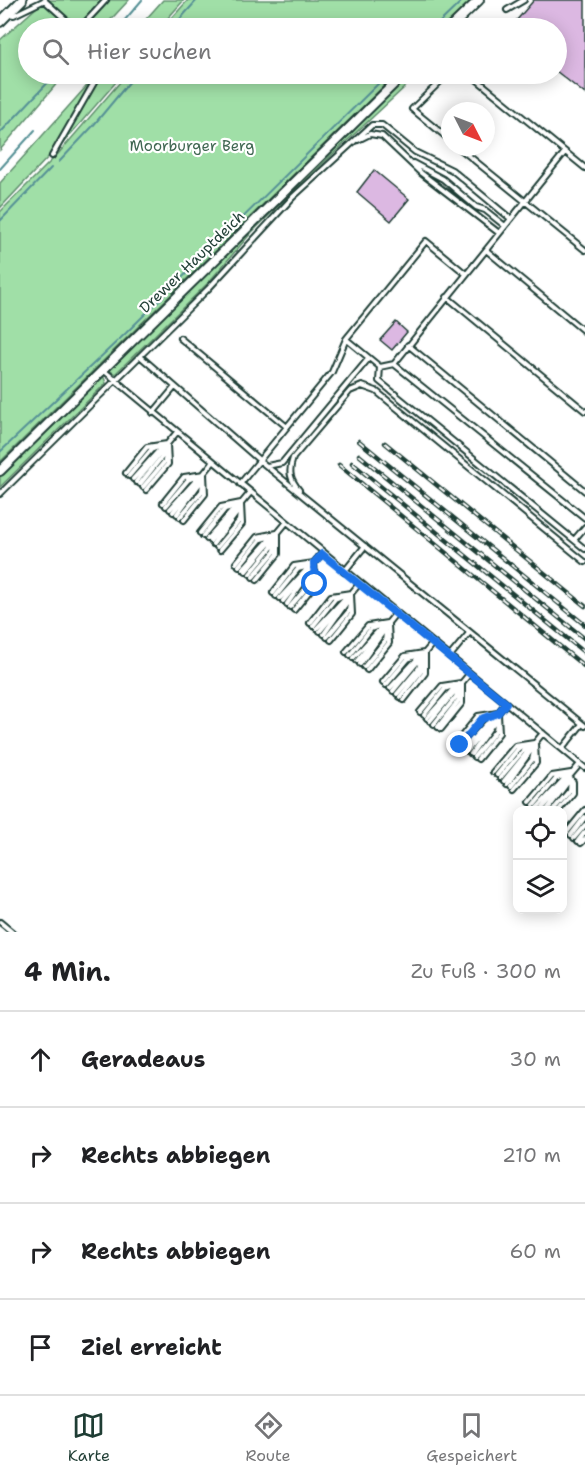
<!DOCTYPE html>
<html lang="de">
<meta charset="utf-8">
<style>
body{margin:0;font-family:"Shantell Sans",sans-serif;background:#f6f6f6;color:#202124}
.controls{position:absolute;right:18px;bottom:18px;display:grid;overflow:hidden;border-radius:12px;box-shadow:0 3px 15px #0003}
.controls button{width:54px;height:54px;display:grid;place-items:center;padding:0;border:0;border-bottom:2px solid #e0e0e0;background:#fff;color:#202124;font:30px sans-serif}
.compass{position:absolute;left:441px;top:102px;width:54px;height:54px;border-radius:50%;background:#fff;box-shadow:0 3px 15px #0003;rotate:132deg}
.stop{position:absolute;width:18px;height:18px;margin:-14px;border:4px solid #1a73e8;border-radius:50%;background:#fff}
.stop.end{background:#1a73e8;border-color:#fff;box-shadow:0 2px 6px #0008}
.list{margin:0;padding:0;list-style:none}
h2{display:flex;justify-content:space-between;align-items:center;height:78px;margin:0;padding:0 24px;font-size:26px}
h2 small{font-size:20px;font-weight:400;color:#757577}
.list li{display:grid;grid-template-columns:39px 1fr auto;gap:18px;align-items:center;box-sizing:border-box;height:96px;padding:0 24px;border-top:2px solid #e0e0e0}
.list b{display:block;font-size:22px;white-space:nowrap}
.list em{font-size:20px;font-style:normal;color:#757577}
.icon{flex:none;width:33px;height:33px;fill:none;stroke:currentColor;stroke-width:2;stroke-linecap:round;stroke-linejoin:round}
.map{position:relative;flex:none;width:585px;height:932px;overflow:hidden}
.search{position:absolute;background:#fff;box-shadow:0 3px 15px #0003;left:18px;right:18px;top:18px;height:66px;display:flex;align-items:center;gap:15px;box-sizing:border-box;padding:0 21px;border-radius:33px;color:#757577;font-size:22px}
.sheet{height:462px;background:#fff}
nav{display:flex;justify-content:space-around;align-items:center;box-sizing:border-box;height:84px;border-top:2px solid #e0e0e0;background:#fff;font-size:16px;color:#757577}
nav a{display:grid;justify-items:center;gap:3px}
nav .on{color:#1f3d34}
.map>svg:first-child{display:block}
.green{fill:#a0dfa7;stroke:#608e6e;stroke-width:1.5}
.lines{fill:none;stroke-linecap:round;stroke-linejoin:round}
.stream{stroke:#569196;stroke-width:2}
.building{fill:#dcb8e2;stroke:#1f3d34;stroke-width:1.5}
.lane-casing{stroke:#1f3d34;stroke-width:8}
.street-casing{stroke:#1f3d34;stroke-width:12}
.lane{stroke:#fff;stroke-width:4}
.street{stroke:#fff;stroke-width:8}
.rail-casing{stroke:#1f3d34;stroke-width:4.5}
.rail{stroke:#fff;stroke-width:2;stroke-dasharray:7;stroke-linecap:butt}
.route{stroke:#1a73e8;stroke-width:8}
.labels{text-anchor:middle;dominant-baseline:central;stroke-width:4.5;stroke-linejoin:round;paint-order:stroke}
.park-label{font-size:15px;fill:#3f6651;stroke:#fff}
.street-label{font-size:15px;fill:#1f3d34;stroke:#fff}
</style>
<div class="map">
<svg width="585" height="932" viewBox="0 0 585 932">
<rect width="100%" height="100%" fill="#fff"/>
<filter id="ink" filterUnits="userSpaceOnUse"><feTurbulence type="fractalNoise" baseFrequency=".0167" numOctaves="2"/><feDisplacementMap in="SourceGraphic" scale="12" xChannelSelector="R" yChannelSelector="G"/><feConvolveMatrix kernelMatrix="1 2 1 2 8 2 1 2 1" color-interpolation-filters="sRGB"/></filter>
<g filter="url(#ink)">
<path class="green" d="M45 0H129L103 28H28V74H65L0 150V40Z
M163 0H184L159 28H138Z
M188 0H471L442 28H163Z
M102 74H123L63 143V141Z
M127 74H396L0 462V212L58 154Z
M407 74H419L305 180 252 232 208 283 115 374 107 369Z
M93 79 51 154 0 208V183Z
M103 375 106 383 0 487V474Z"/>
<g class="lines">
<path class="stream" d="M118 28 142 0
M172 28 197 0
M434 28 463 0
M0 133 56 74
M59 162 92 127 136 74
M0 169 35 130
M0 221 51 168
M0 452 126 333 388 74"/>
</g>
<path class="building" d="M534 0H585V94L556 71V28H510Z
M374 170 409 199 391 221 357 192Z
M396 322 407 332 392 350 380 340Z"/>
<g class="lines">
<defs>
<path id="lane" d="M44 0 75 28
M507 10 524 0
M8 14 14 15 45 0
M80 28 106 0
M448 74 412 109 450 140
M470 74 585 168
M358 140 370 134 382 136 421 173 499 233
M458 147 585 250
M565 152 394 364 585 518
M52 156 99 74
M413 163 443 179 476 207 485 210 505 226
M486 250 585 332
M447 297 585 411
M180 338 287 427
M346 339 380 367 394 364
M408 345 585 491
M140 356 259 460 585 726
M380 367 379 381 585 549
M102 369 585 768
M153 413 174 388
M267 466 282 463 369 358
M126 473 147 447 167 444
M129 476 151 450 158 447
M133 479 162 447
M136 482 177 432
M140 484 161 458 165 450
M240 484 332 372 346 339 426 241 466 274
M143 487 165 461 166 453
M146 490 168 464 167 444
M299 490C290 479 288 472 293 458L350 391 362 386 376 391 585 562
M0 494 208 289 293 197 372 125H382L415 152 452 170 511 219
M163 503 184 477 204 474
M166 506 188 480 195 477
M170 509 199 477
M173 512 213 462
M177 514 202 480
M180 517 202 491 203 483
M184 520 205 494 204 474
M200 533 221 507 241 503
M203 536 225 509 232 507
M207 539 236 507
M574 540 585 527
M210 541 250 493
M213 544 239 510
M217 547 239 521 240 513
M220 550 242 524 241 504
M236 563 257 537 277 533
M239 566 261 539 268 537
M243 569 272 537
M246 571 286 523
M344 572 365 546
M250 574 271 548 275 540
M253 577 275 551 276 543
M257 580 278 554V534
M273 593 294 566 314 563
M276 596 298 569 305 567
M280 598 309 567
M283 601 322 553
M287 604 312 569
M290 607 312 581 313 573
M294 610 315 584 314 564
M310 623 331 596 351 593
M313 626 335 599 342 596
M317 628 346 597
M320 631 359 584
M324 634 349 599
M327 637 349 611 350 603
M331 640 352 614 351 594
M346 652 368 626 387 623
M350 655 371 629 379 626
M450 656 470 632
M353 658 382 627
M357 661 396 613
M360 664 385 629
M364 667 385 641 386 633
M367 670 389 643 388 624
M383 682 405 656 424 653
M386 685 408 659 416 656
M390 688 419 657
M393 691 433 643
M397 694 419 668 422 659
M400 697 422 670 423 662
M404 700 425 673V654
M420 712 442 686 461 683
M424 715 445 689 453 686
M427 718 456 686
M430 721 470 673
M434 724 456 697 459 689
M438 727 459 700 460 692
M441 729 462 703V683
M457 742 478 716 498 713
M460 745 482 719 489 716
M464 748 493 717
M562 749 582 724
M467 751 506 703
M471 754 496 719
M474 757 496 730 497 722
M478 759 499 733 498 714
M493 772 515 746 534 743
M497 775 518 749 526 746
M500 778 522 752 530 746
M504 781 543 733
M507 784 532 749
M511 786 532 760 534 752
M514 789 536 763 535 743
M530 802 552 776 571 773
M534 805 556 779 563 776
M537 808 567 776
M541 810 580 764
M547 810 570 779
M553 810 570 790 571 779
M559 810 573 793V782
M567 832 585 810
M571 835 585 817
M574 838 585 825
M578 841 585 832
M581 843 585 839
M0 922 12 932"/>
<path id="street" d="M0 22 22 0
M450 28 479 0
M0 471 404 74"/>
</defs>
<use href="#lane" class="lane-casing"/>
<use href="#street" class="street-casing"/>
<use href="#lane" class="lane"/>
<use href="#street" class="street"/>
<defs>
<path id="rail" d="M359 441 585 625
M385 443 585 606
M359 455 585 639
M352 463 585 653
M339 465 585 667"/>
</defs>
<use href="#rail" class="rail-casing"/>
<use href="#rail" class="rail"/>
</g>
</g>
<g class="lines" filter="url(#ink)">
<path class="route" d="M315 584 314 563 322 554 506 703 498 713 482 719 460 745"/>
</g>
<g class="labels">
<g class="park-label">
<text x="192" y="146">Moorburger Berg</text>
</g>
<g class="street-label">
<text transform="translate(192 262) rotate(-44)">Drewer Hauptdeich</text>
</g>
</g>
</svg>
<div class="controls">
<button><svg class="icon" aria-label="locate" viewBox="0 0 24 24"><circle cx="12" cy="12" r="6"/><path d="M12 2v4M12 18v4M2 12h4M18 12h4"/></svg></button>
<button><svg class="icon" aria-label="layers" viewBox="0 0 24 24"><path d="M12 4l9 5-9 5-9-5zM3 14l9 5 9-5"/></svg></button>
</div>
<svg class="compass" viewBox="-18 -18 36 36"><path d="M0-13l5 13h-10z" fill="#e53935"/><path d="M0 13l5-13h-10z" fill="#757577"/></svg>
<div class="stop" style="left:315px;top:584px"></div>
<div class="stop end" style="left:460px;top:745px"></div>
<div class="search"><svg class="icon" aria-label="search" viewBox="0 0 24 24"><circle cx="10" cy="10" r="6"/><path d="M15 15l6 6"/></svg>Hier suchen</div>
</div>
<section class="sheet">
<h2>4 Min.<small>Zu Fuß · 300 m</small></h2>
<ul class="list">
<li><svg class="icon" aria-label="ahead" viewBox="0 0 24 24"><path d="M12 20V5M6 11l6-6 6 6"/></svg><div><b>Geradeaus</b></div><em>30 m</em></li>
<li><svg class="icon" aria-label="right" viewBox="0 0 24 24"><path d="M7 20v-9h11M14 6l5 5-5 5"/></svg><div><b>Rechts abbiegen</b></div><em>210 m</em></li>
<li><svg class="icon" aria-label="right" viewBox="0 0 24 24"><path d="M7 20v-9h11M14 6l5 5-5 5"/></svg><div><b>Rechts abbiegen</b></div><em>60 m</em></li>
<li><svg class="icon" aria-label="arrive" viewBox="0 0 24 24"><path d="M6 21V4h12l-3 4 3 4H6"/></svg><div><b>Ziel erreicht</b></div></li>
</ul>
</section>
<nav>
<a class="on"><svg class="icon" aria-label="map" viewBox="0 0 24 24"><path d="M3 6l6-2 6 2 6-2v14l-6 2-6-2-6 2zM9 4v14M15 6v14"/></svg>Karte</a>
<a><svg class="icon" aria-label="directions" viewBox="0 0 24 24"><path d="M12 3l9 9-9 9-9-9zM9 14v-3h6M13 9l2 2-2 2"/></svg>Route</a>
<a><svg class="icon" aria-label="saved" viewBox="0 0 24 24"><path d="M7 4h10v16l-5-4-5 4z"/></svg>Gespeichert</a>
</nav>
